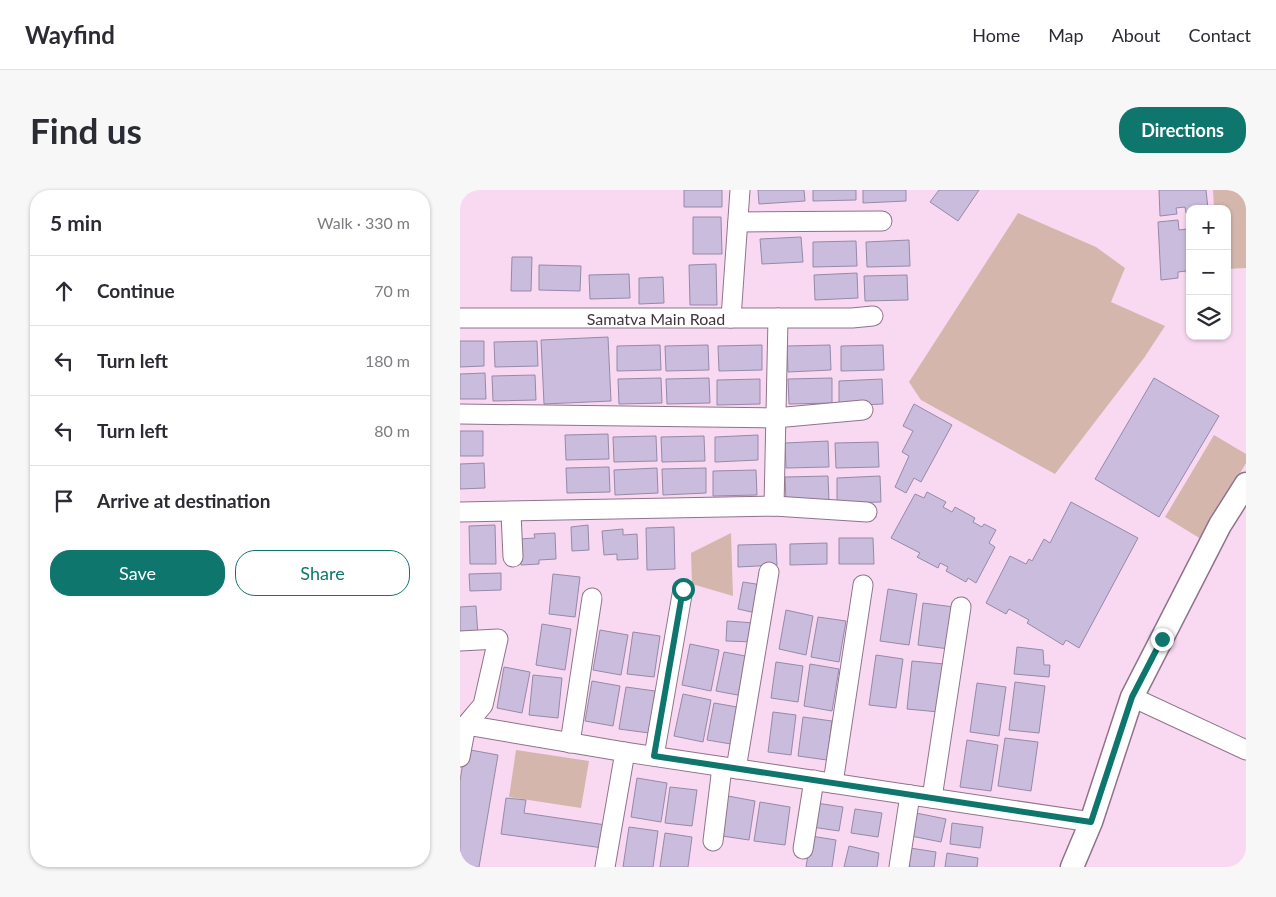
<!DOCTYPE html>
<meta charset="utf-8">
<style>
body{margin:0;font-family:Lato,sans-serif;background:#f7f7f7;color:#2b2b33}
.controls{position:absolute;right:15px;top:15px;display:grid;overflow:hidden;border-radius:10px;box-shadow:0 1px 4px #0004}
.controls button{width:45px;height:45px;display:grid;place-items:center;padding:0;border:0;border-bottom:1px solid #e1e1e2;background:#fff;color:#2b2b33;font:25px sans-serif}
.stop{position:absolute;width:15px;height:15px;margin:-11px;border:4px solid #0f766e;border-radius:50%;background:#fff}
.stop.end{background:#0f766e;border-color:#fff;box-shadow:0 1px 5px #0008}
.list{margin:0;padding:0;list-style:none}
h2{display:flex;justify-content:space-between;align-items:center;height:65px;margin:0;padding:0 20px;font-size:21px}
h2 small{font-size:16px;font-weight:400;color:#7c7c81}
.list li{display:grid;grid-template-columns:32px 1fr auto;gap:15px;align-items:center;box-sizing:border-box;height:70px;padding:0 20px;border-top:1px solid #e1e1e2}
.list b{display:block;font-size:19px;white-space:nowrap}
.list em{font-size:16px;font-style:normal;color:#7c7c81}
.actions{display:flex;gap:10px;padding:15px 20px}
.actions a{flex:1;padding:11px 0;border:1px solid #0f766e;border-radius:20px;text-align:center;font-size:18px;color:#0f766e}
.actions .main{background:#0f766e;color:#fff}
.icon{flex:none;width:28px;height:28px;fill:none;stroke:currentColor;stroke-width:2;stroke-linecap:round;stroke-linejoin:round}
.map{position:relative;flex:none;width:786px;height:677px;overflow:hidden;border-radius:20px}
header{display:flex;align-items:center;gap:30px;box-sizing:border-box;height:70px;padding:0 25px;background:#fff;border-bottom:1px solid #e1e1e2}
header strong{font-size:24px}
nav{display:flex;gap:28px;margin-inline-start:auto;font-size:18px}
.intro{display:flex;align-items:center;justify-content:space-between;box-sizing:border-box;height:120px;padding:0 30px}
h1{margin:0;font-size:35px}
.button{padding:12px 22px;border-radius:20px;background:#0f766e;color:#fff;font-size:18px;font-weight:700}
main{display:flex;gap:30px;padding:0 30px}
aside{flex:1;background:#fff;border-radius:20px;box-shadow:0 1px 4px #0004}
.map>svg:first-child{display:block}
.green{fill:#d4b6ad}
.building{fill:#c9bcdc;stroke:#9689a8}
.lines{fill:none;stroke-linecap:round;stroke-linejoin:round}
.minor-casing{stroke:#907389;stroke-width:21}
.tertiary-casing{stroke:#907389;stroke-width:25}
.minor{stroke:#fff;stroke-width:19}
.tertiary{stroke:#fff;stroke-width:22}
.route{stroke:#0f766e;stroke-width:6}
.labels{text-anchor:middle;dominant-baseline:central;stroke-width:4.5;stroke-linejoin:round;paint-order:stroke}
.street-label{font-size:16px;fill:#42353e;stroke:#feebf9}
</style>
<header>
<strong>Wayfind</strong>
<nav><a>Home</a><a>Map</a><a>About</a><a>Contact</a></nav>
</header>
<div class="intro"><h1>Find us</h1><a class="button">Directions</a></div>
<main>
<aside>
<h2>5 min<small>Walk · 330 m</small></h2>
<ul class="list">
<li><svg class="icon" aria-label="ahead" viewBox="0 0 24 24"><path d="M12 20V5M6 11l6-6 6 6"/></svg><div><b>Continue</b></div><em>70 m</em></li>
<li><svg class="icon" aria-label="left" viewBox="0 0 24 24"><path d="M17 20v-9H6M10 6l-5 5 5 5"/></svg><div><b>Turn left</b></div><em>180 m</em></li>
<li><svg class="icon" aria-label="left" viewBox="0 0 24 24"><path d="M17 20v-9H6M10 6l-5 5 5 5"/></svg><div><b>Turn left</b></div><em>80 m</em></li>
<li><svg class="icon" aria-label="arrive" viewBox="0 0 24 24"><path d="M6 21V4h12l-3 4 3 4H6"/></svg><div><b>Arrive at destination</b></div></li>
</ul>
<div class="actions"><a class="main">Save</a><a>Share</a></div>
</aside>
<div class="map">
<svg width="786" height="677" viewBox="0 0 786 677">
<rect width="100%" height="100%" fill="#f9d9f1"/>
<path class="green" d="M753 0H786V78L767 79V19H754Z
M558 23 636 57 665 78 651 112 705 136 684 168 595 284 461 210 449 192Z
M754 245 786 264V273L741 349 705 327Z
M271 343 273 406 232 394 231 363Z
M56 560 129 571 121 618 49 607Z"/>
<path class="building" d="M224 0H262V17H224Z
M298 0H344L345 11 299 14Z
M353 0H396V10L353 11Z
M403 0H446V11L403 13Z
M479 0H519L498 31 470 12Z
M699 0H746L748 19H730V23H726L725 17 716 18 717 24 700 26Z
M233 27H261L262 64H233Z
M718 30 719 40 727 39V32H730V87H727L726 81 718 82V88L701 90 698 32Z
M341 47 343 72 302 74 300 49Z
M449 50 450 76 407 77 406 52Z
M396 51 397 76 353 77V52Z
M52 67H72L71 101H51Z
M256 74 257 115H230L229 75Z
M79 75 121 76 120 101 79 100Z
M397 83 398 108 355 110 354 85Z
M169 84 170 108 130 109 129 85Z
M447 85 448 110 405 111 404 86Z
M203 87 204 113 179 114V88Z
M148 147 151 211 84 214 81 150Z
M0 151H24V176L0 177Z
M77 151 78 176 35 177 34 152Z
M200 155 201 180 157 181V156Z
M248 155 249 180 206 181 205 156Z
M302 155V180L259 181 258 156Z
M370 155 371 180 328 182 327 156Z
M423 155 424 180 381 181V156Z
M25 183 26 209H0V184Z
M75 185 76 210 33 211 32 186Z
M201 188 202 213 159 214 158 189Z
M249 188 250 213 207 214 206 189Z
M372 188V213L329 214 328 189Z
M694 188 759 226 699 327 635 289Z
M300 189V214L257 215V190Z
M422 189 423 214 379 216V191Z
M454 214 492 235 461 292 454 288 446 303 435 297 449 266 442 262 453 241 443 236Z
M0 241H23V266H0Z
M148 244 149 269 106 270 105 245Z
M298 245V270L255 272V247Z
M196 246 197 271 154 272 153 247Z
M244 246 245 271 202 272 201 247Z
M368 251 369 277 326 278 325 253Z
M418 252 419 277 376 278 375 253Z
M24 273 25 298 0 299V274Z
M149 277 150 302 107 303 106 278Z
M197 278 198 303 155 305 154 280Z
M246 278V303L203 305 202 279Z
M296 280 297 305 253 306V281Z
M368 286 369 311 326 312 325 287Z
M420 286 421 312 377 313V288Z
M467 302 486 312 483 317 492 322 495 317 515 328 513 332 522 337 524 334 536 340 529 353 535 357 516 393 508 388 506 392 486 381 488 377 480 373 478 378 457 367 460 363 431 348 455 304 464 308Z
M611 312 678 348 619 458 606 450 603 455 567 433 569 430 549 419 546 424 526 413 550 366 566 374 569 369 572 371 584 349 590 353Z
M35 335 36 374H10L9 336Z
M128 335 129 360 112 361 111 337Z
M214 337 215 379 187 380 186 338Z
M163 339V345L177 344 178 369 157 370V364L144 365 142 341Z
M95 343 96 369 79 370V374L61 375 59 349 75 348 74 344Z
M379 348H413L414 374H379Z
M367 353V374L330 375V354Z
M316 354 317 375 278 377V355Z
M41 383V400L10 401 9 384Z
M93 384 120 387 115 427 89 424Z
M283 392 302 395 296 423 278 419Z
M428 399 457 404 449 455 420 451Z
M463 413 494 417 489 459 458 455Z
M16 416 18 445 0 446V417Z
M326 420 353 426 346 465 319 459Z
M358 427 386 431 379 472 351 467Z
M267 431 295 433 294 452 266 451Z
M82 434 111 439 105 480 76 475Z
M140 440 168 445 161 485 133 480Z
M173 442 200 446 194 487 167 484Z
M230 454 259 460 251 501 222 495Z
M557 457 583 460 584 475H590L589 487 554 484Z
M264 462 291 467 283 506 256 501Z
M416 465 443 469 436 518 409 515Z
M452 471 484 474 479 522 447 519Z
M316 472 343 476 338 512 311 508Z
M350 474 379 479 372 521 344 516Z
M44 477 70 482 62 523 37 518Z
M73 485 102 488 98 528 69 525Z
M132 491 160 496 153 536 125 531Z
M555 492 585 496 579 543 549 540Z
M517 493 546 497 539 546 510 542Z
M166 497 195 501 189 543 159 539Z
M223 504 251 510 243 552 214 546Z
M254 513 283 518 277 555 247 550Z
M313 522 336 525 331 565 308 562Z
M343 527 372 531 367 570 338 566Z
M545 548 578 552 571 601 538 596Z
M507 550 538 555 531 601 500 597Z
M5 559 38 565 19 677H0V591Z
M177 588 207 593 201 632 171 627Z
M210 597 237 600 232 636 205 633Z
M268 606 295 611 289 650 262 646Z
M46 608 66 610 64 623 146 635 143 658 41 644Z
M300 612 330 617 325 655 294 651Z
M356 613 383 617 379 641 352 637Z
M395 619 422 623 418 647 391 643Z
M456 623 486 629 481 652 451 646Z
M492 633 523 637 520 658 490 654Z
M169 637 198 641 193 677H163Z
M205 643 232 647 228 677H200Z
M351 646 376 650 372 677H346Z
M389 656 419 663 417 677H384Z
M450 658 476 662 474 677H447Z
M487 663 518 668 517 677H485Z"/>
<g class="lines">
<defs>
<g id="minor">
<path d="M278 32 422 31"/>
<path id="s1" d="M0 128H392L413 126"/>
<path d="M271 128 280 0"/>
<path d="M0 224 315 228 403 220"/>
<path d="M314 316 318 128"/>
<path d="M0 322 314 316 407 322"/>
<path d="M51 323 53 367"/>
<path d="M0 451 38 449 23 515 6 535"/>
<path d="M672 507 786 560"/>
<path d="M110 553 132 408"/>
<path d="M194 566 223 399"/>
<path d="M0 567 6 535 165 562 631 632"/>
<path d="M276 579 309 382"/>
<path d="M373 593 403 395"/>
<path d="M472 608 501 417"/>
<path d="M253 651 262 577"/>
<path d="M343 659 354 590"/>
<path d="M145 677 165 562"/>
<path d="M439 677 450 605"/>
</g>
<path id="tertiary" d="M612 677 631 632 672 507 760 335 786 294"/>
</defs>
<use href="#minor" class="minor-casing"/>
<use href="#tertiary" class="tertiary-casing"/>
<use href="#minor" class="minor"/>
<use href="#tertiary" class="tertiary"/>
</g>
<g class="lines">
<path class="route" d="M223 399 194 566 631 632 672 507 702 449"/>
</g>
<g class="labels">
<g class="street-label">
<text stroke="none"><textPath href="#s1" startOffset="196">Samatva Main Road</textPath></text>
</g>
</g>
</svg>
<div class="controls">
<button>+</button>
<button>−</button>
<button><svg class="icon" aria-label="layers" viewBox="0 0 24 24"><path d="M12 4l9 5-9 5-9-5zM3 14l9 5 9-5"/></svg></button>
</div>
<div class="stop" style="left:223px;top:399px"></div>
<div class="stop end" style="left:702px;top:449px"></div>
</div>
</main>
